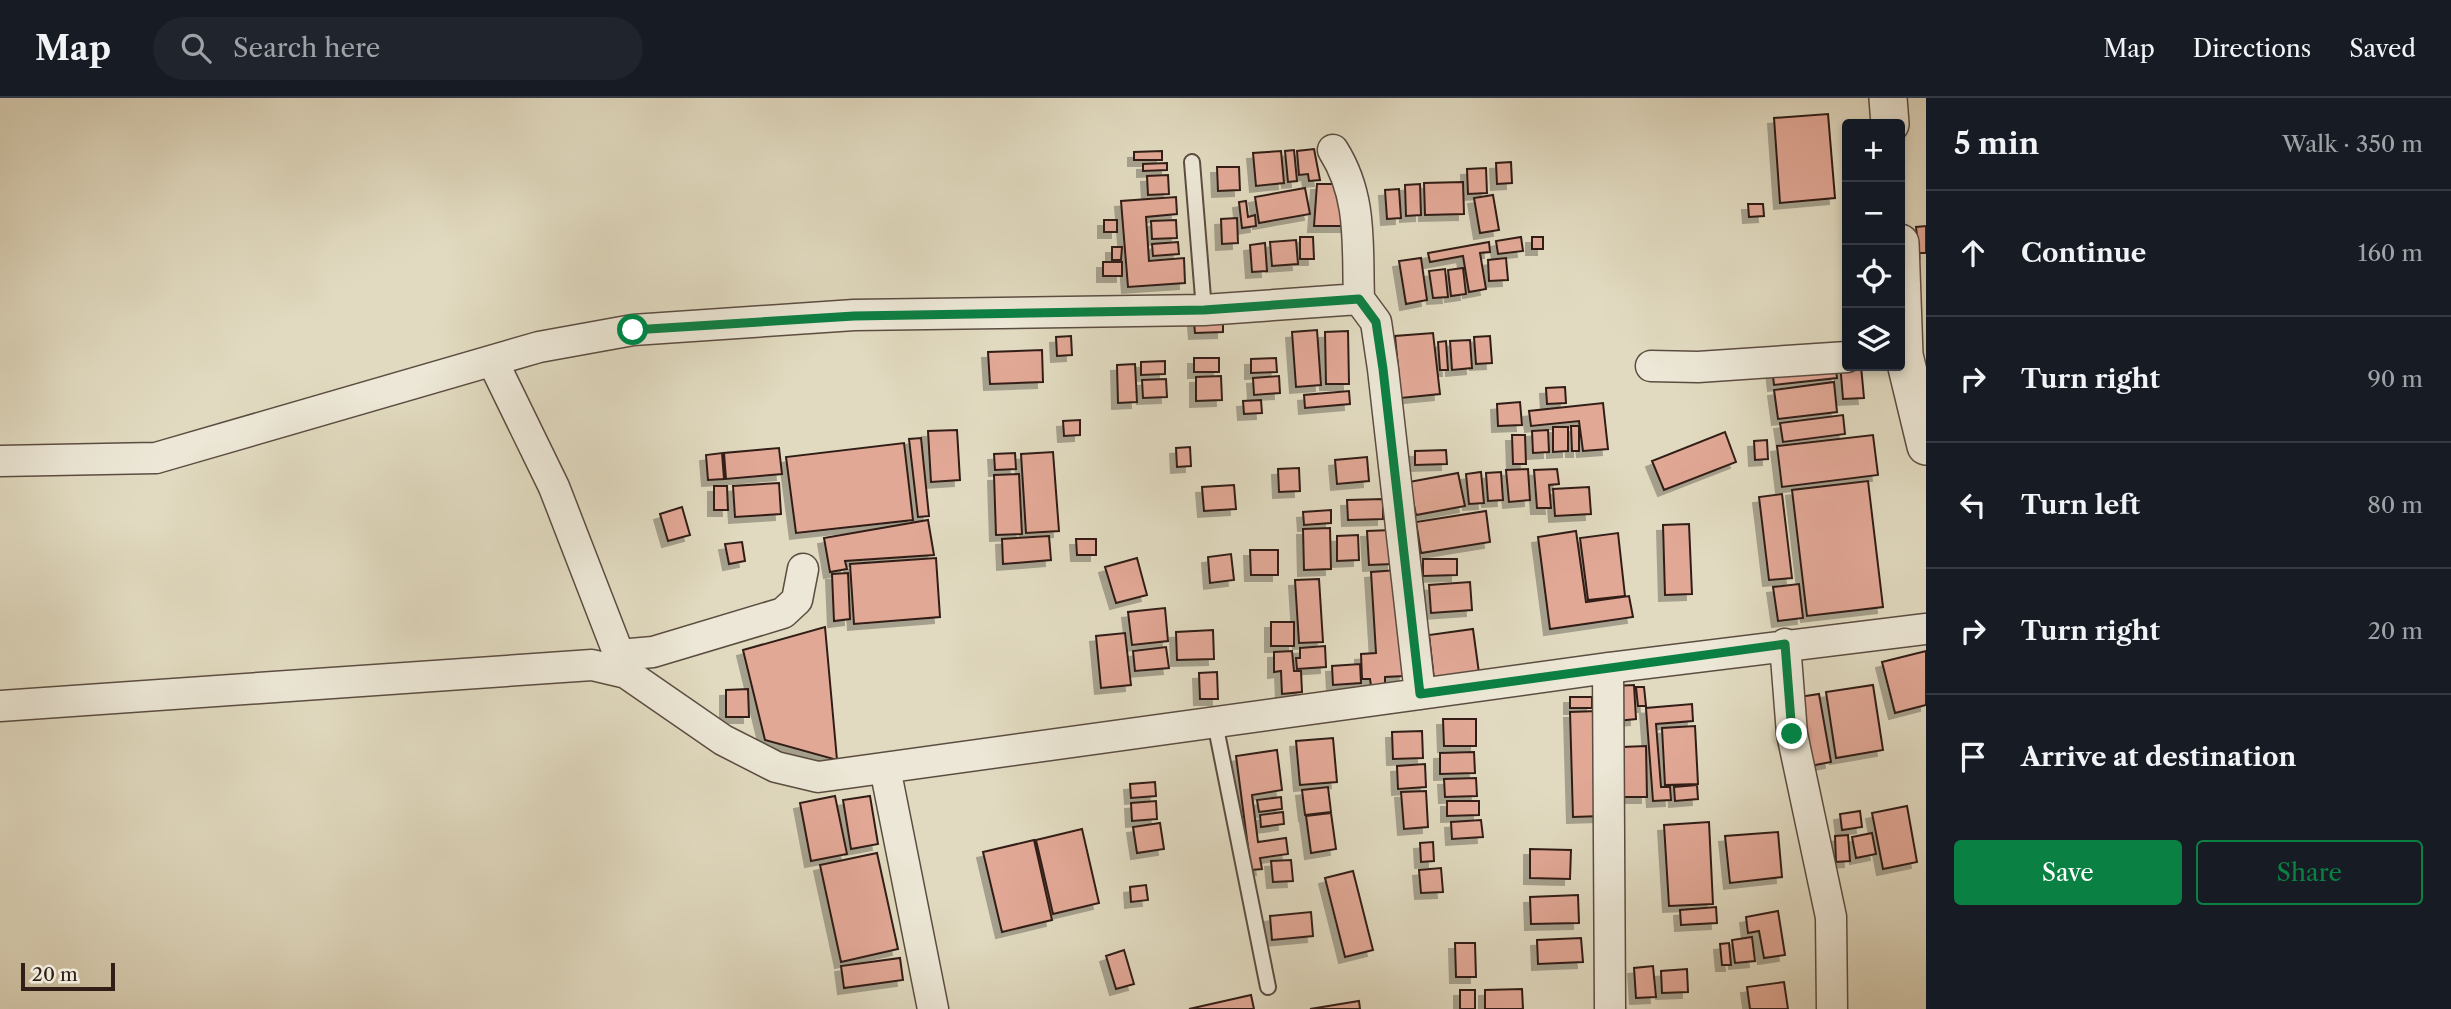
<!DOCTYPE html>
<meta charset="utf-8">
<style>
body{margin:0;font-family:"Libre Caslon Text",serif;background:#20242c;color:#f1f3f6}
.controls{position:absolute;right:21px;top:21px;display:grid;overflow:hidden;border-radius:7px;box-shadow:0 4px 10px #0003}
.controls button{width:63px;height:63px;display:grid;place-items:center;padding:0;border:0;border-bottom:2px solid #363941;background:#171b24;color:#f1f3f6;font:35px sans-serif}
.scale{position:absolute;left:21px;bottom:18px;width:94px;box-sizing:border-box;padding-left:7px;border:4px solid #301e17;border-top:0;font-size:19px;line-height:24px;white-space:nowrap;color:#301e17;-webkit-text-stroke:5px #ece7d6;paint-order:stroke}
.stop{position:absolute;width:21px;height:21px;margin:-16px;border:5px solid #0b8043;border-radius:50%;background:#fff}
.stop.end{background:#0b8043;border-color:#fff;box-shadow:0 2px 7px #0008}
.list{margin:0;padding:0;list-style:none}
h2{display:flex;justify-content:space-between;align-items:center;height:91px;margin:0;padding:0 28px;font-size:30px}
h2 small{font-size:23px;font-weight:400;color:#9ea1a6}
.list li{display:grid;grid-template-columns:46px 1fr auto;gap:21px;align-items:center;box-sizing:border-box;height:126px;padding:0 28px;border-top:2px solid #363941}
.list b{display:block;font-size:26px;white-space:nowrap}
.list em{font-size:23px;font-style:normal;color:#9ea1a6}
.actions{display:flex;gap:14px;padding:21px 28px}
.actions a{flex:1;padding:16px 0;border:2px solid #0b8043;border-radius:7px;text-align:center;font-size:24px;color:#0b8043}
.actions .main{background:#0b8043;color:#fff}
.icon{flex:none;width:38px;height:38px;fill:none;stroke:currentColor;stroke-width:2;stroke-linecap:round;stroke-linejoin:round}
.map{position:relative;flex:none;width:1926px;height:911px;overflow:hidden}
header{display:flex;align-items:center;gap:42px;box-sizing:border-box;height:98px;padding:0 35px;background:#171b24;border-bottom:2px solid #363941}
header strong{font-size:33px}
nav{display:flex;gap:38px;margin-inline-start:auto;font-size:24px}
.search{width:490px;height:63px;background:#20242c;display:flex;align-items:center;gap:18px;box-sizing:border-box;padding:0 24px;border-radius:38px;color:#9ea1a6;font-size:26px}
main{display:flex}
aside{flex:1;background:#171b24}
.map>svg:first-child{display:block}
.building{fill:#e2a896;stroke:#301e17;stroke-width:2;filter:url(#shadow)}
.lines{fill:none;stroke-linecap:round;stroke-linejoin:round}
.service-casing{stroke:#5c4d41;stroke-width:18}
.minor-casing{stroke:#5c4d41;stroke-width:33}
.tertiary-casing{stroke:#5c4d41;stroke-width:40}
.service{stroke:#ece7d6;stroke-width:14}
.minor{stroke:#ece7d6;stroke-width:30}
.tertiary{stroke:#ece7d6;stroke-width:37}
.route{stroke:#0b8043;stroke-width:9}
</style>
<header>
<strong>Map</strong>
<div class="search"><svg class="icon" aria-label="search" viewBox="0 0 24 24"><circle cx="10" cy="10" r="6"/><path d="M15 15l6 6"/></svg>Search here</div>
<nav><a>Map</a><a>Directions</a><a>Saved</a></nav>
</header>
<main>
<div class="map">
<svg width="1926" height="911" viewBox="0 0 1926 911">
<defs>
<filter id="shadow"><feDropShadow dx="-6" dy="6" stdDeviation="0" flood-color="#0004"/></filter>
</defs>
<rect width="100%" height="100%" fill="#e1dac0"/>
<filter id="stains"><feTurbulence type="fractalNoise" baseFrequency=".00286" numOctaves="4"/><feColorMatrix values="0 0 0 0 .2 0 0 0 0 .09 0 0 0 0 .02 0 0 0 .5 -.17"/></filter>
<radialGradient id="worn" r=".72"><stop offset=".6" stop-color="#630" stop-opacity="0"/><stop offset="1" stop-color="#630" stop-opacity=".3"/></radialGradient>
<path class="building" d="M1828 16 1835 100 1780 105 1774 20Z
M1314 51 1320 82 1309 83 1308 76 1299 77 1297 53Z
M1294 52 1297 83 1288 84 1285 53Z
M1162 53V62H1134V54Z
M1281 53 1284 85 1256 88 1253 55Z
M1511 64 1512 85 1497 86 1496 65Z
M1167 65V72L1143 73V66Z
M1217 69H1239L1240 92 1218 93Z
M1486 70 1487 95 1468 96 1467 71Z
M1168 77 1169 96 1148 97 1147 78Z
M1463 84 1464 116 1425 117 1424 85Z
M1317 86H1343L1348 128H1314Z
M1420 86 1421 117 1406 118 1405 87Z
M1305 90 1310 116 1259 125 1255 99Z
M1399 91 1401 120 1387 121 1385 92Z
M1493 97 1499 132 1480 135 1474 100Z
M1176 99 1177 116 1146 119 1149 163 1184 160 1185 185 1128 189 1121 103Z
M1246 103 1248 119 1255 117 1256 128 1242 130 1239 104Z
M1748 106H1763L1764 118 1749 119Z
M1237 120 1238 145 1222 146 1221 121Z
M1104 122H1117V134H1104Z
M1176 122 1177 140 1152 141 1151 123Z
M1926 128V155H1919L1916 129Z
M1300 139H1313L1314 161H1300Z
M1521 139 1523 153 1498 156 1496 143Z
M1532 139H1543V151H1532Z
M1296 142 1298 166 1272 168 1270 144Z
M1178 144 1179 156 1153 158 1152 146Z
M1489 144 1490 154 1480 155 1486 191 1469 194 1463 158 1430 164 1428 155Z
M1265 145 1267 173 1252 174 1250 147Z
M1112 149H1122L1121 162H1112Z
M1421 160 1427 202 1406 206 1399 163Z
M1506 160 1508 182 1489 183 1488 162Z
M1103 164H1122V178H1103Z
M1463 170 1466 196 1451 198 1448 172Z
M1445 171 1448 199 1433 200 1429 173Z
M1223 222V234L1195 235 1194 223Z
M1317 232 1321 287 1296 289 1292 234Z
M1348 233 1349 286H1326L1325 234Z
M1433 235 1440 296 1401 300 1395 238Z
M1071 238 1072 257 1057 258 1056 239Z
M1490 238 1492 265 1476 266 1474 239Z
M1470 242 1472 270 1452 272 1450 243Z
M1446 243 1448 272H1440L1438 244Z
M1042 252 1043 284 990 286 988 254Z
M1194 260H1219V274H1194Z
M1276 260 1277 274 1251 275V261Z
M1165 263V276L1141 277V264Z
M1835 263 1837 280 1774 287 1772 270Z
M1840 264 1861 268 1864 300 1843 301Z
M1135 266 1137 304 1118 305 1117 267Z
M1221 278 1222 302 1196 303V279Z
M1279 278 1280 295 1254 297 1253 280Z
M1166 281 1167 299 1143 300 1142 282Z
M1834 284 1837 314 1778 321 1774 292Z
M1565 289 1566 305 1547 306 1546 290Z
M1349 293 1350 306 1305 310 1304 297Z
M1261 302 1262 315 1244 316 1243 303Z
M1520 304 1522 327 1498 328 1497 306Z
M1603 305 1608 351 1583 353 1579 323 1531 328 1529 313Z
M1843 317 1845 336 1783 344 1780 325Z
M1080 322V337L1064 338 1063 323Z
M1571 328H1579V353H1572Z
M1553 329H1568V353L1553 354Z
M957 332 960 382 931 384 928 333Z
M1548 332 1549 354 1533 355 1532 333Z
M1725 334 1736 364 1664 392 1652 363Z
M1512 337H1525L1526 366H1513Z
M1873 337 1878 377 1782 389 1777 348Z
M921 340 929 418 918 419 909 341Z
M1767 342 1768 361 1755 362 1754 343Z
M904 345 913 422 796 435 786 359Z
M1190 349 1191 368 1177 369 1176 350Z
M779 350 782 376 726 381 724 355Z
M1446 352 1447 366 1415 367V353Z
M1053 354 1059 433 1026 435 1021 356Z
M722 355 724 381 708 382 706 357Z
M1015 355 1016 371 995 372 994 356Z
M1367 359 1369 383 1337 386 1335 362Z
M1299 370 1300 393 1279 394 1278 371Z
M1528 371 1530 402 1509 404 1506 372Z
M1557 371 1559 386 1549 387 1551 410H1537L1534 372Z
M1481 374 1484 405 1469 406 1466 376Z
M1501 374 1503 402 1488 403 1486 375Z
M1458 375 1465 408 1416 417 1409 384Z
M1019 376 1022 436 996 437 994 377Z
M1868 383 1883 509 1807 518 1792 392Z
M779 385 781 416 735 419 733 388Z
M1234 387 1236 411 1204 413 1202 389Z
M714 388H727L728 412H714Z
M1589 389 1591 416 1555 418 1553 391Z
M1782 396 1792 480 1769 482 1759 399Z
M1383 401V421L1348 422 1347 402Z
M682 409 690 437 668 443 660 416Z
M1331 412V425L1304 427 1303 414Z
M1486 413 1490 444 1421 455 1416 424Z
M928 422 934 457 845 463 847 471 830 474 824 440Z
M1689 426 1692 496 1665 497 1663 427Z
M1330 430 1331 471 1304 472 1303 431Z
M1392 432 1393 466 1369 467 1367 433Z
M1576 433 1586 504 1629 498 1633 519 1550 531 1538 439Z
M1618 435 1625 498 1588 502 1580 440Z
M1358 437 1359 462 1337 463V438Z
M1049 438 1051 462 1003 466 1002 441Z
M1076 441H1096V457H1077Z
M742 444 745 463 729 466 725 446Z
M1250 452H1278V477H1251Z
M1231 456 1234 482 1210 485 1208 459Z
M936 460 940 519 854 526 850 466Z
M1137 460 1147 497 1116 505 1105 469Z
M1423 461H1457V477L1423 478Z
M1398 472 1405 578 1385 579V587L1371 588 1370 581H1362L1361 556 1376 555 1371 474Z
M848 475 850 521 834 523 832 476Z
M1319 481 1323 544 1299 545 1295 482Z
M1470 484 1472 512 1431 515 1429 487Z
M1799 486 1803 520 1778 523 1773 489Z
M1165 510 1168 543 1132 547 1128 514Z
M1271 524H1294V548H1271Z
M825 529 837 662 765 642 743 552Z
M1473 531 1479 575 1434 581 1429 537Z
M1213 532 1214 561 1177 562 1176 534Z
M1125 535 1131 587 1101 590 1096 538Z
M1325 548 1326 569 1297 571 1296 560H1300V550Z
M1166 549 1169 570 1135 573 1133 553Z
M1292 553 1294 573H1301L1302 594 1282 596 1281 573 1274 574V554Z
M1926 553V607L1895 615 1882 564Z
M1360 566 1361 585 1333 587 1332 568Z
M1217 574 1218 601H1200L1199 575Z
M1634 587 1636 621 1617 623 1614 588Z
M1873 587 1883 652 1836 660 1826 594Z
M1636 589H1644L1646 608H1638Z
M748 591 749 619H726V592Z
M1819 596 1831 664 1810 668 1799 599Z
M1570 599H1592V610H1570Z
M1692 606 1693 623 1656 626 1661 689H1670L1671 702 1653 703 1646 610Z
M1598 613 1602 718 1573 719 1570 614Z
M1443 621H1476V648H1444Z
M1695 628 1698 686 1665 687 1662 630Z
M1422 633 1423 660 1393 661 1392 634Z
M1333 640 1337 684 1300 687 1296 643Z
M1646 648 1647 699H1624L1622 649Z
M1277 652 1282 692 1252 697 1258 744 1286 740 1288 756 1260 760 1262 771 1251 772 1236 658Z
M1474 654 1475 675 1440 676V655Z
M1425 666 1426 689 1398 691 1397 668Z
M1476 680 1477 698 1445 699 1444 681Z
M1155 684 1156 698 1131 700 1130 686Z
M1697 687 1698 701 1675 703 1674 689Z
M1328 689 1331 714 1305 717 1302 692Z
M1426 693 1428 729 1404 731 1401 694Z
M835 698 847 756 811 763 800 705Z
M870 698 878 746 851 751 843 702Z
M1281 699 1282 711 1259 714 1257 702Z
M1156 703 1157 721 1132 723 1131 705Z
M1447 703H1479V717L1447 718Z
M1907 708 1917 764 1883 771 1872 715Z
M1860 713 1862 729 1842 732 1840 716Z
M1283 714 1284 726 1261 729 1260 717Z
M1331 715 1336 751 1311 755 1306 718Z
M1481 722 1483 739 1452 741 1451 724Z
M1709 724 1713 806 1669 808 1664 727Z
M1160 725 1164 751 1137 755 1133 729Z
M1082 731 1099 805 1053 816 1036 742Z
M1778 734 1782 779 1730 785 1725 738Z
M1872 735 1876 756 1856 760 1852 739Z
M1848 737 1850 763 1836 764 1835 738Z
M1034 742 1052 822 1002 834 983 754Z
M1433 744 1434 763 1421 764 1420 745Z
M1530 751 1571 752 1570 781 1530 780Z
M877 755 898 851 841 864 820 767Z
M1291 762 1293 783 1273 784 1271 763Z
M1441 770 1443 794 1421 795 1419 772Z
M1353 773 1373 852 1345 859 1325 780Z
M1146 787 1148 802 1131 804 1130 789Z
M1578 797 1579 825 1531 826 1530 799Z
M1716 809 1717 825 1681 827 1680 812Z
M1778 813 1785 857 1764 860 1759 833 1748 835 1746 819Z
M1311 814 1313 838 1272 842 1270 818Z
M1752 839 1755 863 1735 865 1732 842Z
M1581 840 1583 864 1538 866 1537 842Z
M1455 845H1475L1476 879H1456Z
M1729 845 1731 867H1722L1720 846Z
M1124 852 1134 886 1116 891 1106 858Z
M900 860 903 882 844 890 841 868Z
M1653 868 1656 899 1636 900 1634 870Z
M1687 871 1688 894 1662 895 1661 873Z
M1784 884 1788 911H1750L1747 889Z
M1522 891 1523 911H1485V892Z
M1460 892H1475V911H1460Z
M1251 897 1254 911H1189Z
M1359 903 1360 911H1310Z"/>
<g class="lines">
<defs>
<path id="service" d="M1192 64 1204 212
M1215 625 1268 889"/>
<path id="minor" d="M1333 52C1363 99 1357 148 1359 201
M493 264 554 389 626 575
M1651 268 1698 269 1847 259
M0 363 156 360 539 249 633 232 854 217 1204 212 1359 201 1376 224 1383 271 1420 596
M1785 546 1792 636 1831 819 1832 911
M619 557 653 554 783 515 797 502 803 471
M1608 570 1610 911
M0 608 592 567 626 575 723 642 776 669 818 679 1608 570 1926 531
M885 670 933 911"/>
<path id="tertiary" d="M1888 0 1890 26
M1900 145 1904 257 1926 348"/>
</defs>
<use href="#service" class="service-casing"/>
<use href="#minor" class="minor-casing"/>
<use href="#tertiary" class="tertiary-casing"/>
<use href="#service" class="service"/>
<use href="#minor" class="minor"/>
<use href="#tertiary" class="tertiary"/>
</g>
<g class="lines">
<path class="route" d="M633 232 854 218 1204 212 1359 201 1376 224 1383 271 1420 596 1785 546 1792 636"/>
</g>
<rect width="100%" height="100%" filter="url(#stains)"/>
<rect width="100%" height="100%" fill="url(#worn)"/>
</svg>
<div class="controls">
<button>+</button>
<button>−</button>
<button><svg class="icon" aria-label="locate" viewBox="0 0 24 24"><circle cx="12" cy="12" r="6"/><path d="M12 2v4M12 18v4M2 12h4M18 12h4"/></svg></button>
<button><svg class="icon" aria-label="layers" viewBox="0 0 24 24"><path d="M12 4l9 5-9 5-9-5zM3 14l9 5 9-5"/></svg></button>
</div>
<div class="scale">20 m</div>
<div class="stop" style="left:633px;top:232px"></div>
<div class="stop end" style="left:1792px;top:636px"></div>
</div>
<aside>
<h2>5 min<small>Walk · 350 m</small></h2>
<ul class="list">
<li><svg class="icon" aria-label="ahead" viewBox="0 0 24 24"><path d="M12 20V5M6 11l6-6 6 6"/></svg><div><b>Continue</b></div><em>160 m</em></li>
<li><svg class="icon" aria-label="right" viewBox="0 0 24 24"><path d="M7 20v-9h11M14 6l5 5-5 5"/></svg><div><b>Turn right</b></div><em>90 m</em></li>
<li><svg class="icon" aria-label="left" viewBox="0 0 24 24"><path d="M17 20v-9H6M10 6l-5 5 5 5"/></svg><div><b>Turn left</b></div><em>80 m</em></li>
<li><svg class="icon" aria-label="right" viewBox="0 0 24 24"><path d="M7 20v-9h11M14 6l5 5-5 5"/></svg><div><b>Turn right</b></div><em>20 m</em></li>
<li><svg class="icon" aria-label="arrive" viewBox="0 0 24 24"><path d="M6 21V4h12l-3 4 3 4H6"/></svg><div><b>Arrive at destination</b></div></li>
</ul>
<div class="actions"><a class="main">Save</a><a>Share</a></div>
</aside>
</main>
